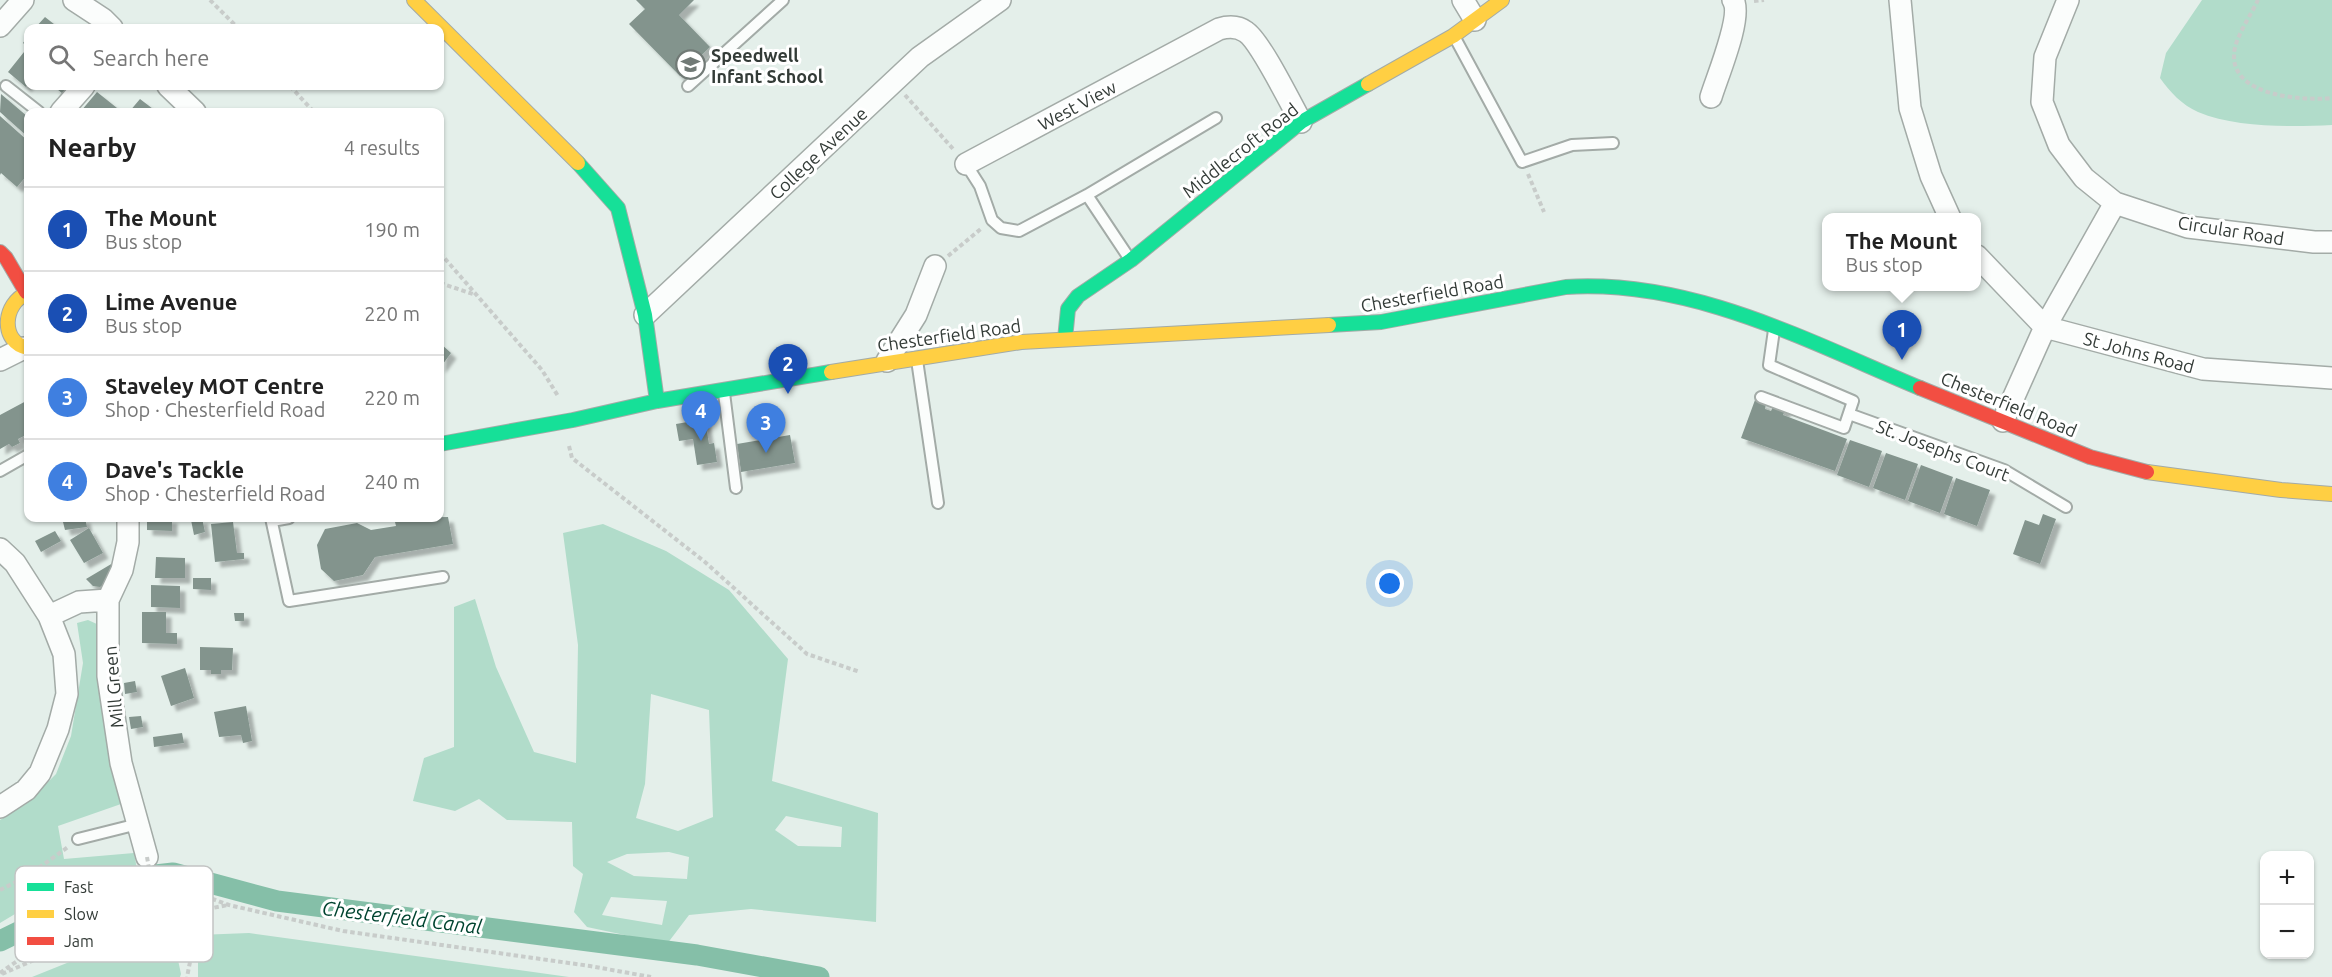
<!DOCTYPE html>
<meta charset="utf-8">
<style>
body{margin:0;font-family:Ubuntu,sans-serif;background:#f6f6f6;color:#222}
.controls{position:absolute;right:18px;bottom:18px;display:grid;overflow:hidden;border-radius:12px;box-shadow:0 2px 4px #0004}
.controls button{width:54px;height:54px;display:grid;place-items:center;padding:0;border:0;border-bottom:2px solid #e0e0e0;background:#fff;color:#222;font:30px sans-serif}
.you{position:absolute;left:1390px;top:584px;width:21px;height:21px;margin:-15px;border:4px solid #fff;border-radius:50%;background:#1a73e8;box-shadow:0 0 0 9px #1a73e833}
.badge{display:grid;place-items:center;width:39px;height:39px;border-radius:50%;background:#111827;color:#fff;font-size:20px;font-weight:700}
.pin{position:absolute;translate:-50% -50px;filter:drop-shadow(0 2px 3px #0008)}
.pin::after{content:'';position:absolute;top:32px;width:21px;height:18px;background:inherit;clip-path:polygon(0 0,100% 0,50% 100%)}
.popup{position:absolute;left:1822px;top:213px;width:159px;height:78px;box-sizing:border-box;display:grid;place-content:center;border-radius:12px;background:#fff;filter:drop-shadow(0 2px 4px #0005);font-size:20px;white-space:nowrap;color:#767676}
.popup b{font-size:22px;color:#222}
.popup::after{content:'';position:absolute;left:50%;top:100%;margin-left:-12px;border:12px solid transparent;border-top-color:#fff}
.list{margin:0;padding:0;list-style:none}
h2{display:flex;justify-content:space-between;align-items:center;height:78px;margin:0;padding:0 24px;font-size:26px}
h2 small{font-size:20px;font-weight:400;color:#767676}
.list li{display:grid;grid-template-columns:39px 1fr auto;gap:18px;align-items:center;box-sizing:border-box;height:84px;padding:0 24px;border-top:2px solid #e0e0e0}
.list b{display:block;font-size:22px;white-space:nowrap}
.list p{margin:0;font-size:20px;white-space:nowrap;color:#767676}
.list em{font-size:20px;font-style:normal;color:#767676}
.icon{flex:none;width:33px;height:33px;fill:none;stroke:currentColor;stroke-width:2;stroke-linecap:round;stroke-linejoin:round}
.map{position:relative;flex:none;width:2332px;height:977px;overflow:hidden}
.search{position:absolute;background:#fff;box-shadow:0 2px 4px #0004;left:24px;top:24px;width:420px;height:66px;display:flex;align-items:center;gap:15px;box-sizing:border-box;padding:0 21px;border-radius:12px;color:#767676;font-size:22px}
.panel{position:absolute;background:#fff;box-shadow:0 2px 4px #0004;left:24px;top:108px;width:420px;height:414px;border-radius:12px}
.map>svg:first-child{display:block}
.green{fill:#b1dcca;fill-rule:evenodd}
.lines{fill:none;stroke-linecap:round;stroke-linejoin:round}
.canal{stroke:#85bfa8;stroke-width:21}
.building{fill:#83948d;filter:url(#shadow)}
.lane-casing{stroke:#a3aba7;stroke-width:14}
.street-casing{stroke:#a3aba7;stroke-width:24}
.fast-casing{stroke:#a3aba7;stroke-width:16}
.slow-casing{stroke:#a3aba7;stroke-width:16}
.jam-casing{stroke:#a3aba7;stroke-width:16}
.path{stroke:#c8ccca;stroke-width:4;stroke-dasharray:4.5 3;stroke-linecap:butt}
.lane{stroke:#fbfdfc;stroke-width:10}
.street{stroke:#fbfdfc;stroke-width:21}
.fast{stroke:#16e098;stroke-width:14}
.slow{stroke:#ffcf43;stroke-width:14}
.jam{stroke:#f24e42;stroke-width:14}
.path-bridge{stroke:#c8ccca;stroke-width:4;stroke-dasharray:4.5 3;stroke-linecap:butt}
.labels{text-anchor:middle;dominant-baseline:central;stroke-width:6;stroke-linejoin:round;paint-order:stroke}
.poi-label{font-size:18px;font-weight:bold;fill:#333b37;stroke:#fff;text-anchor:start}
.street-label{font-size:18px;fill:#333b37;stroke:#fff}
.water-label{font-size:20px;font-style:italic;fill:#004430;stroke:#fff}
.key{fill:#fff;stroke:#c2c4c3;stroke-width:1.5}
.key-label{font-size:16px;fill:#333b37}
</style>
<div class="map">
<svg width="2332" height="977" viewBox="0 0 2332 977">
<defs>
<filter id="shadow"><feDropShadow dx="5.5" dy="5.5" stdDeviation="1.5" flood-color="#0004"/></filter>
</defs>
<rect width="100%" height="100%" fill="#e4efea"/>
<path class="green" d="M2202 0H2332V125C2291 127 2236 128 2198 112 2182 105 2170 92 2160 78L2166 53Z
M603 524 666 551 729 590 788 659 772 781 878 813 876 922 751 909 689 915 667 944 587 927 574 912 583 874 573 866 572 822 507 820 479 799 455 811 413 801 424 758 454 747V607L475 599 496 667 534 752 576 763 578 645 563 533ZM651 694 709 710 713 817 678 831 636 818 645 784ZM786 816 842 827 841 847 798 846 775 830ZM669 852 689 857 687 879 634 876 607 862 627 854ZM611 897 667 901 662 925 602 915Z
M88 620 99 625 106 707 121 804 58 826 64 859 134 853 137 869 50 893 0 923V820L26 804 56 774 71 736 83 663 77 623Z
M154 928 175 946 181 974 180 977H32Z
M249 933 569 977H198V935Z"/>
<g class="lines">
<path class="canal" d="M0 941 129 878 173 873 277 901 697 955 819 977"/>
</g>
<path class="building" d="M636 0H694L679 15 710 47 680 76 629 24 645 9Z
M45 17 59 28H35Z
M28 36V84L26 87 8 72 28 47 23 43Z
M53 86H69L62 93Z
M97 92 122 112H83L81 111Z
M1 94 28 117V137L0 112Z
M140 99 157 112H129Z
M0 116 28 141V174L17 187 1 173 0 175Z
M440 343 451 353 440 368Z
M28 400V434L18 439 20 443 12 447 9 444 0 449V415Z
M1755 400 1766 404 1765 409 1771 411 1774 404 1786 408 1783 415 1847 439 1835 471 1741 438Z
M705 419 709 444 714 443 717 462 697 465 693 439 679 441 676 424Z
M790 435 795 463 741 472 737 444Z
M1850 440 1882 451 1869 487 1837 475Z
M1886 453 1918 464 1905 500 1873 488Z
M1921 465 1953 477 1940 513 1908 501Z
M1956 478 1990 490 1977 526 1944 514Z
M2043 514 2056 519 2040 564 2013 554 2025 520 2039 525Z
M448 517 453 544 375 557 363 575 334 581 321 569 317 545 325 529 357 523 371 530 396 526 394 518Z
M62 518H85L87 527 65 530Z
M147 518H172V531L147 530Z
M202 518 205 532 194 535 191 520Z
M233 522 237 553H244V559L215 562 211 524Z
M89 528 103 553 84 563 70 540Z
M55 531 61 541 41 552 35 541Z
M156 557 185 558V578H155Z
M118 560 106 583 100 587 93 586 86 579Z
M193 578H211V590L193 589Z
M151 585 180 586V608L151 607Z
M142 612H166V633H177V644L142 643Z
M234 613H244V621H235Z
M200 647 233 648 232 670H221V674H211V670H200Z
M185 668 194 698 171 706 161 676Z
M135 681 137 692 125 694 124 683Z
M246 706 252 741 243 743 241 735 219 737 214 712Z
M141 716 143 727 131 729 129 717Z
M182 733 184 743 154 747 153 737Z"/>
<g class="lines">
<defs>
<path id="lane" d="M1454 36 1522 162 1572 145 1613 143
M6 86 39 112
M688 86 783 0
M966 164 980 186 992 220 1001 228 1019 231 1087 195 1216 118
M1087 195 1129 258
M917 360 938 503
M724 393 736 488
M1761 397 1844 428 1853 401 1769 365 1774 330
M1849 414 2004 470 2066 507
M0 471 28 455
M271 518 289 601 443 577
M272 521 289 518
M78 839 138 824"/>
<path id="street" d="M74 0 103 19 112 28
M1463 0 1475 20
M1900 0 1910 108 1931 176 1950 218
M2068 0 2045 57 2042 102 2059 145 2084 178 2115 203 2188 227 2314 242H2332
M0 26 23 0
M168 86 195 112
M1711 97C1717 77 1743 16 1733 0
M61 112 84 86
M966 164 1219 29C1229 26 1238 26 1246 32 1260 41 1291 104 1301 122
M1977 256 2045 327 2203 369 2332 378
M645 315 920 57 1000 0
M0 360 24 348
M887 361 916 315 935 266
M2003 421 2045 327 2115 203
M128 518V542L122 570 108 600V676L121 763 147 857
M0 549 15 563 49 616 79 602 108 600
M0 807 26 790 40 773 58 729 67 694 64 654 49 616"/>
<path id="fast" d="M578 163 618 208 645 315 657 401
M1329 325 1381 322 1566 287C1692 279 1807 341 1920 388
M1065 339 1068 309 1078 296 1131 260 1301 122 1368 84
M440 444 573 420 657 401 831 372"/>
<path id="slow" d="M414 0 578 163
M1368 84 1453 36 1502 0
M28 293C2 303 0 343 28 348
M831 372 1021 342 1329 325
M2147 472 2281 490 2332 494"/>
<path id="jam" d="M0 252 6 258 26 292
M1920 388 2090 457 2147 472"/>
</defs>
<use href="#lane" class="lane-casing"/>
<use href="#street" class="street-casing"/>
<use href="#fast" class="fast-casing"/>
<use href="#slow" class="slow-casing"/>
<use href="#jam" class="jam-casing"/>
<path class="path" d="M210 0 238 28
M2258 0C2251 15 2234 39 2234 55 2232 96 2302 101 2332 98
M1754 1 1764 0
M290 86 314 112
M905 95 954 150
M1528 174 1544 212
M440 253 542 370 558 396
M948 256 982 228
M440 283 476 295
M569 446 572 458 705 562 807 654 860 672
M0 890 26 877 68 847
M154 897 159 911 179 937 190 962 187 977
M0 973 86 913 119 894 136 887 154 883 180 887 229 905 343 931 590 966 651 977
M2 974 110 927 159 911H197L228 905"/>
<use href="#lane" class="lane"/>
<use href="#street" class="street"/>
<use href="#fast" class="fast"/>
<use href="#slow" class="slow"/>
<use href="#jam" class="jam"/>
<path class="path-bridge" d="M147 857 154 897"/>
</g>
<defs>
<symbol id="school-ring" viewBox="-11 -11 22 22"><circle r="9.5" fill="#fff" stroke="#717a76" stroke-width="1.5"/><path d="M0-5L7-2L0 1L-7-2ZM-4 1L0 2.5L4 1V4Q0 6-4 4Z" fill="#717a76"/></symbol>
</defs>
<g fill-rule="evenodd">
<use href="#school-ring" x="674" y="48" width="33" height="33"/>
</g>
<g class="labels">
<g class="poi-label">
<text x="711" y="55">Speedwell<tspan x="711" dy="21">Infant School</tspan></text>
</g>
<g class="street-label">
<text transform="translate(1077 105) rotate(-28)">West View</text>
<text transform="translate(1240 150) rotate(-38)">Middlecroft Road</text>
<text transform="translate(818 153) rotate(-43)">College Avenue</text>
<text transform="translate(2231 230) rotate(9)">Circular Road</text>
<text transform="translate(1432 293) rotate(-10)">Chesterfield Road</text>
<text transform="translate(949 335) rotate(-8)">Chesterfield Road</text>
<text transform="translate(2139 352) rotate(15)">St Johns Road</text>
<text transform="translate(2009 404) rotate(22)">Chesterfield Road</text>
<text transform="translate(1943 450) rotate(21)">St. Josephs Court</text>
<text transform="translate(113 687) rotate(-95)">Mill Green</text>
</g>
<g class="water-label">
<text transform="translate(402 917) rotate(7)">Chesterfield Canal</text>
</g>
</g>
<rect x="15" y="866" width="198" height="96" rx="9" class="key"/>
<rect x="27" y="883" width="27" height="8" fill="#16e098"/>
<rect x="27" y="910" width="27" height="8" fill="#ffcf43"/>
<rect x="27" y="937" width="27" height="8" fill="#f24e42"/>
<g class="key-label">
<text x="64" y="893">Fast</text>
<text x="64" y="920">Slow</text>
<text x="64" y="947">Jam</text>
</g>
</svg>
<div class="controls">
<button>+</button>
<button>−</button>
</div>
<div class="you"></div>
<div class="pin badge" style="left:1902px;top:360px;background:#1a4fb4">1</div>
<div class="popup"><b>The Mount</b>Bus stop</div>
<div class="pin badge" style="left:788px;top:394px;background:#1a4fb4">2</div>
<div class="pin badge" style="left:766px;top:453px;background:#3f7fe0">3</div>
<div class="pin badge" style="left:701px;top:441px;background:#3f7fe0">4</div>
<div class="search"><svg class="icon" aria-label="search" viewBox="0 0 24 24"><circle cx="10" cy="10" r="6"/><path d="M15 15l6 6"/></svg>Search here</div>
<section class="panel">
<h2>Nearby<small>4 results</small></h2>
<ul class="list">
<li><span class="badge" style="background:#1a4fb4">1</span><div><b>The Mount</b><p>Bus stop</p></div><em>190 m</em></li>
<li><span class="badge" style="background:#1a4fb4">2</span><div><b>Lime Avenue</b><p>Bus stop</p></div><em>220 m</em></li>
<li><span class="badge" style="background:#3f7fe0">3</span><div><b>Staveley MOT Centre</b><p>Shop · Chesterfield Road</p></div><em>220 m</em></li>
<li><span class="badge" style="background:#3f7fe0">4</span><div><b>Dave's Tackle</b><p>Shop · Chesterfield Road</p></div><em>240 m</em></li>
</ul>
</section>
</div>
